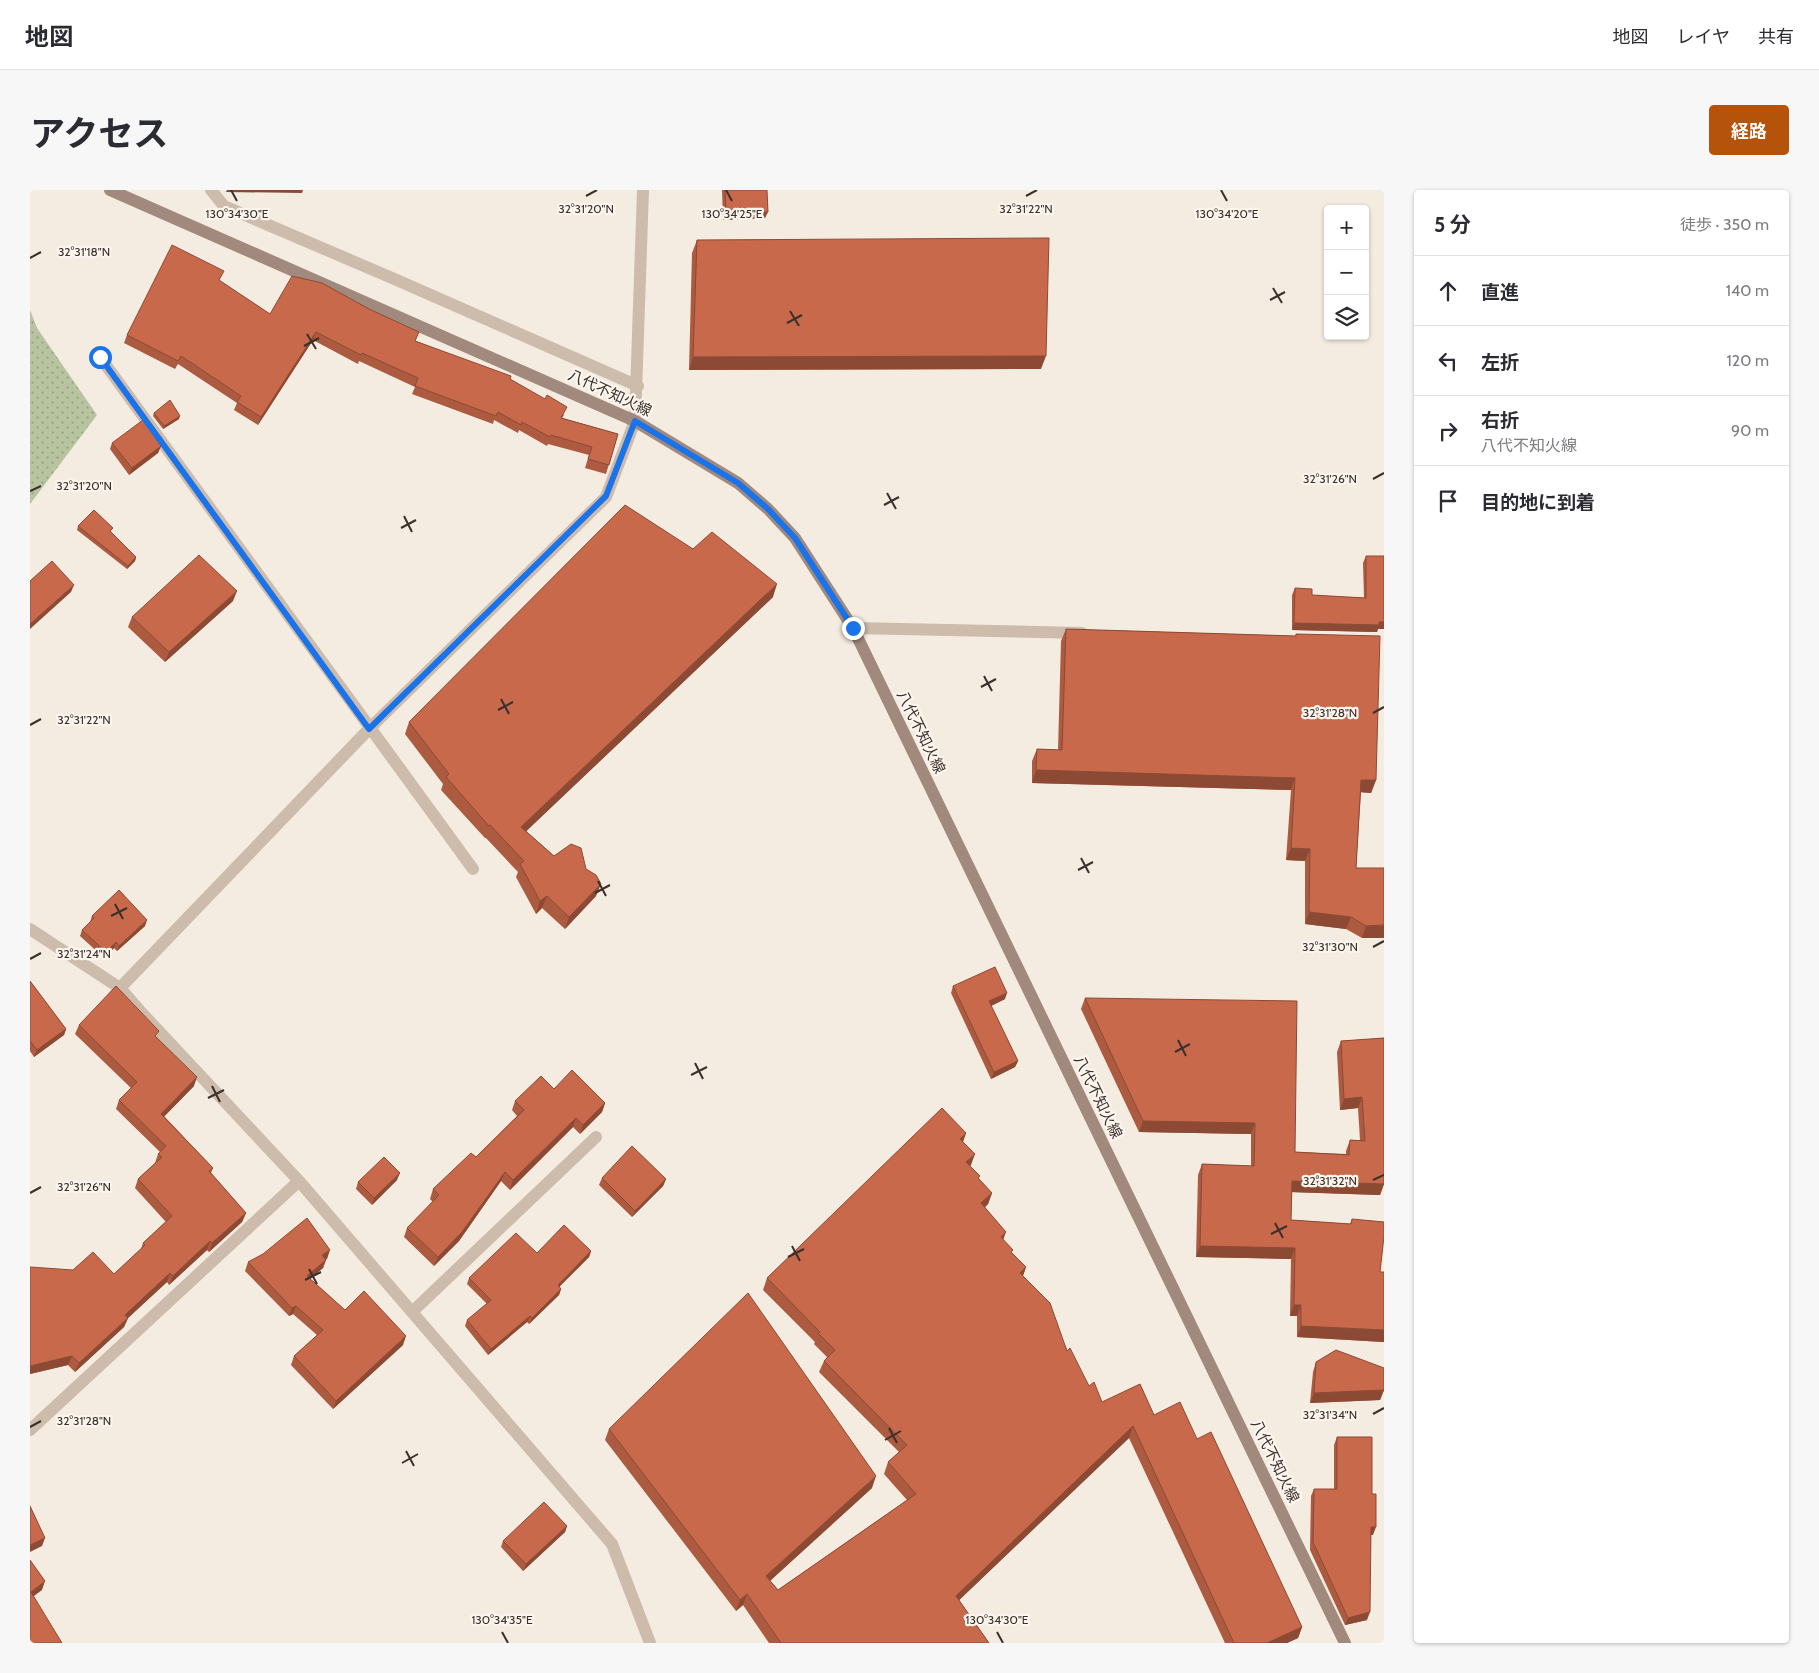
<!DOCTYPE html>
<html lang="ja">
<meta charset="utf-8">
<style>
body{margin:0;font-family:Cabin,"Noto Sans JP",sans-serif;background:#f7f7f7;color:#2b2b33}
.controls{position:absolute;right:15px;top:15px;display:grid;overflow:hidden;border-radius:5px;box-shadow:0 1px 4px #0004}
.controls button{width:45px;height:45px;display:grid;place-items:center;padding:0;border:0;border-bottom:1px solid #e1e1e2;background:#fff;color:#2b2b33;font:25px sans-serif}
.stop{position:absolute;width:15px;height:15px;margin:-11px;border:4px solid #1a73e8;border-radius:50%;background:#fff}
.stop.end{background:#1a73e8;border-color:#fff;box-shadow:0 1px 5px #0008}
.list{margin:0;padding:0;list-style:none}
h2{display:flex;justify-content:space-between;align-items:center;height:65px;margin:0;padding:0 20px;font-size:21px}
h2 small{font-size:16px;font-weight:400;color:#7c7c81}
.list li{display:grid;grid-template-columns:32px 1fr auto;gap:15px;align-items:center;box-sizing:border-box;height:70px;padding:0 20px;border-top:1px solid #e1e1e2}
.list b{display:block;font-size:19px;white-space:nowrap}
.list p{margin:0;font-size:16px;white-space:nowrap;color:#7c7c81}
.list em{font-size:16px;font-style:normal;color:#7c7c81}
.icon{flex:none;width:28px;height:28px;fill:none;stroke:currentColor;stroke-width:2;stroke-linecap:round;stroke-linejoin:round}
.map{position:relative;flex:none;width:1354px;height:1453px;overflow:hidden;border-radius:5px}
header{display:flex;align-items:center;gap:30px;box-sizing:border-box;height:70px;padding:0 25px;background:#fff;border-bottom:1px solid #e1e1e2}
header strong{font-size:24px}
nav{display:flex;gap:28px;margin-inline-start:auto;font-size:18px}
.intro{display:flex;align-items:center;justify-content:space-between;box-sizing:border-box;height:120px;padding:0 30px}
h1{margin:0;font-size:35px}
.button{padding:12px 22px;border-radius:5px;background:#b45309;color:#fff;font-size:18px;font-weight:700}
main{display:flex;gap:30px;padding:0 30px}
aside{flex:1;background:#fff;border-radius:5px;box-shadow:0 1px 4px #0004}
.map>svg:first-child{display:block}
.grass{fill:url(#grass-dots)}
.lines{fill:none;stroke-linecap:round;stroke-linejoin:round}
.minor{stroke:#cdbbac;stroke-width:12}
.secondary{stroke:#a18a7d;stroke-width:12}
.wall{fill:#ac5a40}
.shaded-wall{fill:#8c4a34}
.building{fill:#c8694b;stroke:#8c4a34}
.route{stroke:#1a73e8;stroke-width:6}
.ticks{fill:none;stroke:#3b302b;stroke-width:2}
.labels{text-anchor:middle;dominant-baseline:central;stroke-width:4.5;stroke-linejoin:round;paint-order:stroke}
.street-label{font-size:15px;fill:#3b302b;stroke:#fbf5ee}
.ticks-label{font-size:12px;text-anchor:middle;fill:#3b302b;stroke:#fbf5ee;stroke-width:4.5;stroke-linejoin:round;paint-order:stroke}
</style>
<header>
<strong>地図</strong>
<nav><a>地図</a><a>レイヤ</a><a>共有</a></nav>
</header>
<div class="intro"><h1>アクセス</h1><a class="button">経路</a></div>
<main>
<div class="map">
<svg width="1354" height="1453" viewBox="0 0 1354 1453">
<defs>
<pattern id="grass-dots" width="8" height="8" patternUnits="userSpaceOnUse" patternTransform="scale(1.25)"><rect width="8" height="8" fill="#b8c4a0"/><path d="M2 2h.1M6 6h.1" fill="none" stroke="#97a083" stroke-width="1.8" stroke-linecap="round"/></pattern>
</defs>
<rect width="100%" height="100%" fill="#f4ebe1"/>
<path class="grass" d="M0 120 7 138 67 225 0 314Z"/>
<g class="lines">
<path class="minor" d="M181 0 194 16 369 91 608 196
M70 167 443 679
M823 438 1052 443
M0 739 90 798 110 821 269 991 582 1354 620 1453
M90 798 339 539 576 307 605 231 613 0
M382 1122 566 947
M0 1240 269 991"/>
<path class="secondary" d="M80 0 605 231 708 293 738 319 765 348 823 438 1315 1453"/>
</g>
<path class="wall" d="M692 0H737L735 28 693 30Z
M667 50 1011 179 659 180 662 63Z
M190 91 240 124 386 151 480 189 534 225 532 228 588 244 576 284 555 278 559 265 518 254 517 256 489 240 488 243 464 230 463 234 382 204 385 197 329 171 328 174 283 150 228 235 204 220 207 213 148 174 145 179 94 153 97 145Z
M124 223 149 229 133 239 123 226Z
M82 253 131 256 128 263 99 285 80 259Z
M48 336 81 341V342L106 367 105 371 97 379 47 340Z
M663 359 743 407 496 641 524 666 556 679 566 706 535 739 512 718 506 724 486 687 488 682 456 648H455L411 600 413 594 375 544 379 532Z
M1336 366H1354V439H1348L1347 442 1262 440V405L1265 398 1282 405 1334 408 1333 373Z
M203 411 135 472 98 437 102 427Z
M1036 439 1265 446 1266 444 1346 590 1341 603 1331 602 1326 678 1354 748H1332L1316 739 1275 734V671L1256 670 1261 600 1002 593V571L1007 559 1028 560 1031 451Z
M62 726 115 736 87 761 84 758 74 768 50 746 52 740 60 732Z
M0 791 36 839 34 845 4 867 0 861Z
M923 796 975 809 961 816 988 871 985 877 961 889 921 803Z
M1055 808 1265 962 1316 964V961L1320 950H1330L1328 918 1310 920 1307 862 1311 851 1354 848V994L1350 1005 1262 1002 1261 1030 1320 1034 1322 1029 1350 1082H1354V1152L1267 1147V1126H1260L1261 1069 1166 1067 1168 985 1172 974 1221 976V944L1109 942 1051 819Z
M49 835 127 848 164 896 134 926 183 978 181 983 216 1023 212 1032 179 1062 177 1060 139 1095 137 1092 98 1128 94 1137 45 1182 38 1175 0 1184 84 1084 111 1059 113 1053 136 1032 105 998 108 989 125 973 128 964 130 962 86 919 89 910 101 898 45 844Z
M524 899 575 913 572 922 550 944 543 937 480 1000 471 991 429 1051 404 1076 374 1047 377 1038 403 1012 400 1009 403 999 446 967 487 926 482 920 485 911Z
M936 943 933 952 941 975 940 976 949 989 962 1003 958 1014 955 1017 973 1050 982 1063 996 1077 993 1086 1059 1196 1072 1212 1124 1225 1167 1249 1272 1437 1268 1448 1257 1453H1195L1099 1248 929 1410 959 1453H739L713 1415 706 1421 575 1250 579 1239 842 1298 740 1391 748 1400 877 1310 854 1284 858 1272 869 1262 789 1182 794 1171 797 1167 784 1154 785 1152 733 1100 737 1088Z
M572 988 636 989 633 996 602 1027 569 995Z
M367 990 342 1015 326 999 328 992Z
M561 1061 559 1067 529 1097 531 1099 529 1105 499 1134 497 1132 458 1165 435 1136 437 1130 457 1114 437 1094 439 1088 507 1063Z
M296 1069 293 1078 280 1089 315 1120 373 1155 303 1219 261 1175 264 1166 287 1145 263 1124 259 1126 215 1081 218 1072 297 1069Z
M1286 1172 1354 1200 1350 1210 1280 1213 1283 1182Z
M1307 1247 1342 1304 1343 1345H1341L1337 1430 1315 1435 1280 1360 1281 1306 1284 1299H1304V1255Z
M537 1336 535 1342 493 1381 471 1357 473 1351Z"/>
<path class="shaded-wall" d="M197 0H273L272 3 196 2Z
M738 22 735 28 693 30 696 23Z
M286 142 283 150 228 235 231 227Z
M1016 166 1011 179 659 180 663 167Z
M150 226 149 229 133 239 134 236Z
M131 256 128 263 99 285 102 278Z
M106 367 105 371 97 379 98 376Z
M747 394 743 407 487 650 491 637Z
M44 395 41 402 0 439V434Z
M207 401 203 411 135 472 139 462Z
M1349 432H1354V439H1348L1347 442 1262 440 1264 433Z
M1006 580 1265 588 1261 600 1002 593Z
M1331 590H1346L1341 603 1327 602Z
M1261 658 1280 659 1275 671 1256 670Z
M571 694 566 706 535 739 539 727Z
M517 706 512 718 506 724 510 711Z
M1279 722 1321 727 1316 739 1275 734Z
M117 730 115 736 87 761 89 756Z
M1354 735V748H1332L1336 736Z
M86 752 84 758 74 768 76 762Z
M977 803 975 809 957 818 959 811Z
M36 839 34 845 4 867 7 860Z
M988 871 985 877 961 889 964 882Z
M167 887 164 896 128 933 131 924Z
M1332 907 1328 918 1310 920 1314 909Z
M575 913 572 922 550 944 553 935Z
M546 928 543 937 480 1000 483 990Z
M1113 931 1225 933 1221 944 1109 942Z
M936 943 932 954 930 949Z
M945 964 941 975 932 983 936 972Z
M475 982 471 991 429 1051 404 1076 408 1067Z
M370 983 367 990 342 1015 344 1008Z
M636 989 633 996 602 1027 605 1021Z
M1262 991 1354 994 1350 1005 1258 1002Z
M962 1003 958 1014 947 1025 951 1013Z
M216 1023 212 1032 179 1062 182 1053Z
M976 1042 972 1053 971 1047Z
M180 1051 177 1060 139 1095 143 1086Z
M1170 1056 1265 1058 1261 1069 1166 1067Z
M300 1060 297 1069 288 1073 292 1065Z
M561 1061 559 1067 525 1101 528 1095Z
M296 1070 293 1078 273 1095 277 1086Z
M996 1077 992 1088 990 1083Z
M140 1083 137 1092 98 1128 94 1137 45 1182 49 1173 95 1125Z
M531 1099 529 1105 499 1134 502 1128Z
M1264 1115H1271L1267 1126H1260Z
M266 1116 263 1124 259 1126 262 1118Z
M500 1126 497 1132 458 1165 461 1159Z
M1271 1136 1354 1140V1152L1267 1147Z
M376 1146 373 1155 303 1219 306 1211Z
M42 1166 38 1175 0 1184V1176Z
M1354 1200 1350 1210 1280 1213 1284 1203Z
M1103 1236 1099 1248 922 1417 926 1406Z
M846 1286 842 1298 732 1398 736 1386Z
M537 1336 535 1342 493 1381 496 1374Z
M1341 1337H1346L1343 1345H1338Z
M15 1348 12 1356 0 1362V1355Z
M15 1391 12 1400 0 1409 1 1402Z
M717 1404 713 1415 706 1421 710 1410Z
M1340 1422 1337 1430 1315 1435 1318 1428Z
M1272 1437 1268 1448 1257 1453H1237Z"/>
<path class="building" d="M695 0H737L738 22 696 23Z
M1019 48 1016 166 663 167 667 50Z
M142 55 194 81 189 90 240 124 262 86 292 93 339 119 389 142 385 151 481 186 480 189 515 209 517 205 537 217 531 228 588 244 579 275 558 269 562 257 521 245 520 247 492 232 491 235 468 222 466 226 385 196 388 188 332 163 331 165 286 142 231 227 207 212 211 206 151 166 148 171 97 145Z
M140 210 150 226 134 236 124 223Z
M113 230 131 256 102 278 82 253Z
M595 315 663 359 682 342 747 394 491 637 524 666 541 654 551 658 556 679 566 685 571 694 539 727 517 706 510 711 490 674 494 671 460 635 459 636 416 587 419 584 379 532Z
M64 320 83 338 80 341 106 367 98 376 48 336Z
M169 365 207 401 139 462 102 427Z
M1336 366H1354V432H1349V435L1264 433 1265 398 1282 399V405L1336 408Z
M22 371 44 395 0 434V391Z
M1036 439 1266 446V444L1350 446 1346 590H1331L1326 678H1354V735L1336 736 1321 727 1279 722 1280 659 1261 658 1265 588 1006 580 1007 559 1032 560Z
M89 700 117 730 89 756 86 752 76 762 52 740 64 728 62 726Z
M965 777 977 803 959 811 988 871 964 882 923 796Z
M0 791 36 839 7 860 0 851Z
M86 796 129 841 125 846 167 887 131 924 183 978 179 981 216 1023 182 1053 180 1051 143 1086 140 1083 95 1125 98 1128 49 1173 42 1166 0 1176V1077L43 1080 63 1062 84 1084 115 1055 113 1053 142 1026 108 989 132 967 128 964 136 956 89 910 107 892 49 835Z
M1055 808 1267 811 1265 962 1319 965 1320 950 1335 951 1332 907 1314 909 1311 851 1354 848V994L1262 991 1261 1030 1321 1034 1322 1029 1354 1032V1046L1350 1082H1354V1140L1271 1136V1115H1264L1265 1058 1170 1056 1172 974 1224 976 1225 933 1113 931Z
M542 880 575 913 553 935 546 928 483 990 475 982 432 1042 408 1067 377 1038 409 1005 403 999 441 963 446 967 494 920 485 911 511 886 524 899Z
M912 918 936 943 930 949 945 964 936 972 950 986 948 988 962 1003 951 1013 976 1042 971 1047 983 1060 981 1062 996 1077 990 1083 1020 1113 1037 1161 1040 1158 1059 1196 1064 1192 1072 1212 1110 1194 1124 1225 1150 1212 1167 1249 1181 1242 1272 1437 1237 1453H1204L1103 1236 926 1406 959 1453H751L717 1404 710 1410 579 1239 718 1103 846 1286 736 1386 748 1400 886 1304 858 1272 877 1255 794 1171 805 1160 788 1143 790 1142 737 1088Z
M602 956 636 989 605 1021 572 988Z
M354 967 370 983 344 1008 328 992Z
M277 1028 300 1060 292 1065 296 1070 277 1086 315 1120 334 1101 376 1146 306 1211 264 1166 293 1140 266 1116 262 1118 218 1072 233 1064Z
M534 1035 561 1061 528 1095 531 1099 502 1128 500 1126 461 1159 437 1130 461 1110 439 1088 486 1043 507 1063Z
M1306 1160 1354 1178V1200L1284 1203 1286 1172Z
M1307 1247H1342V1304H1346V1337H1341L1340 1422 1318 1428 1283 1352 1284 1299H1307Z
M514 1312 537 1336 496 1374 473 1351Z
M0 1316 15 1348 0 1355Z
M0 1370 15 1391 1 1402 32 1453H0Z"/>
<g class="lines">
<path class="route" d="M70 167 339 539 576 306 605 231 708 293 738 319 765 348 823 438"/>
</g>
<path class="ticks" d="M201 0 207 11M696 0 702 11M1191 0 1197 11M556 6 567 0M996 6 1007 0M0 68 11 62M1243 98 1252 113M1240 110 1255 102M760 121 769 136M757 133 772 125M277 144 286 159M274 156 289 148M1343 289 1354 283M0 301 11 296M857 303 866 319M854 315 869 307M374 326 382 342M371 338 386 330M954 486 962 501M951 497 966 489M471 509 479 524M468 520 483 512M1343 523 1354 517M0 535 11 529M1051 668 1059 683M1048 680 1063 672M568 691 576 706M565 703 580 695M85 714 93 729M81 726 97 718M1343 757 1354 751M0 769 11 763M1148 850 1156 866M1145 862 1160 854M665 873 673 889M661 885 677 877M182 896 190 912M178 908 194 900M1343 990 1354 985M0 1003 11 997M1245 1033 1253 1048M1241 1044 1257 1036M762 1056 770 1071M758 1067 774 1059M279 1079 287 1094M275 1090 291 1082M1343 1224 1354 1218M0 1237 11 1231M859 1238 867 1253M855 1250 871 1241M376 1261 384 1276M372 1273 388 1264M472 1442 478 1453M967 1442 973 1453"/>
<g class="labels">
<g class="street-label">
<text transform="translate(580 203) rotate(25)">八代不知火線</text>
<text transform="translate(891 542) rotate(64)">八代不知火線</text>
<text transform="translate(1068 907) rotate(64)">八代不知火線</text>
<text transform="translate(1245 1271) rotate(64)">八代不知火線</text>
</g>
</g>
<g class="ticks-label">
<text x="556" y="23">32°31'20"N</text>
<text x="996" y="23">32°31'22"N</text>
<text x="207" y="28">130°34'30"E</text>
<text x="702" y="28">130°34'25"E</text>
<text x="1197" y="28">130°34'20"E</text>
<text x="54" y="66">32°31'18"N</text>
<text x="1300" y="293">32°31'26"N</text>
<text x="54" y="300">32°31'20"N</text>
<text x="1300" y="527">32°31'28"N</text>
<text x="54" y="534">32°31'22"N</text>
<text x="1300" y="761">32°31'30"N</text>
<text x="54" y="768">32°31'24"N</text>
<text x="1300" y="995">32°31'32"N</text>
<text x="54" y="1001">32°31'26"N</text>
<text x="1300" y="1229">32°31'34"N</text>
<text x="54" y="1235">32°31'28"N</text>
<text x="472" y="1434">130°34'35"E</text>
<text x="967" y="1434">130°34'30"E</text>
</g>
</svg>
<div class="controls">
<button>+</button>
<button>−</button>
<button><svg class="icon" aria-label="layers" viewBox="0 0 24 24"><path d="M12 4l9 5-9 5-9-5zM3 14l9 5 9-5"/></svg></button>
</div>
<div class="stop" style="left:70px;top:167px"></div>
<div class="stop end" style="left:823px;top:438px"></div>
</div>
<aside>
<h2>5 分<small>徒歩 · 350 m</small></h2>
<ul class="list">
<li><svg class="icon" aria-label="ahead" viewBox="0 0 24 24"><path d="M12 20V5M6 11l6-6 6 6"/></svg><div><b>直進</b></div><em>140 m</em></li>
<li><svg class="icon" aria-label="left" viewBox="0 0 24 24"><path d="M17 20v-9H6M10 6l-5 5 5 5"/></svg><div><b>左折</b></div><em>120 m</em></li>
<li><svg class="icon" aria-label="right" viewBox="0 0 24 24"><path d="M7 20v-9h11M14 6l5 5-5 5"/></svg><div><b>右折</b><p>八代不知火線</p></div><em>90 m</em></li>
<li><svg class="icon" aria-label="arrive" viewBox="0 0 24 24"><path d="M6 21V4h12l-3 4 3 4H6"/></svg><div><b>目的地に到着</b></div></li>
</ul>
</aside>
</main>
